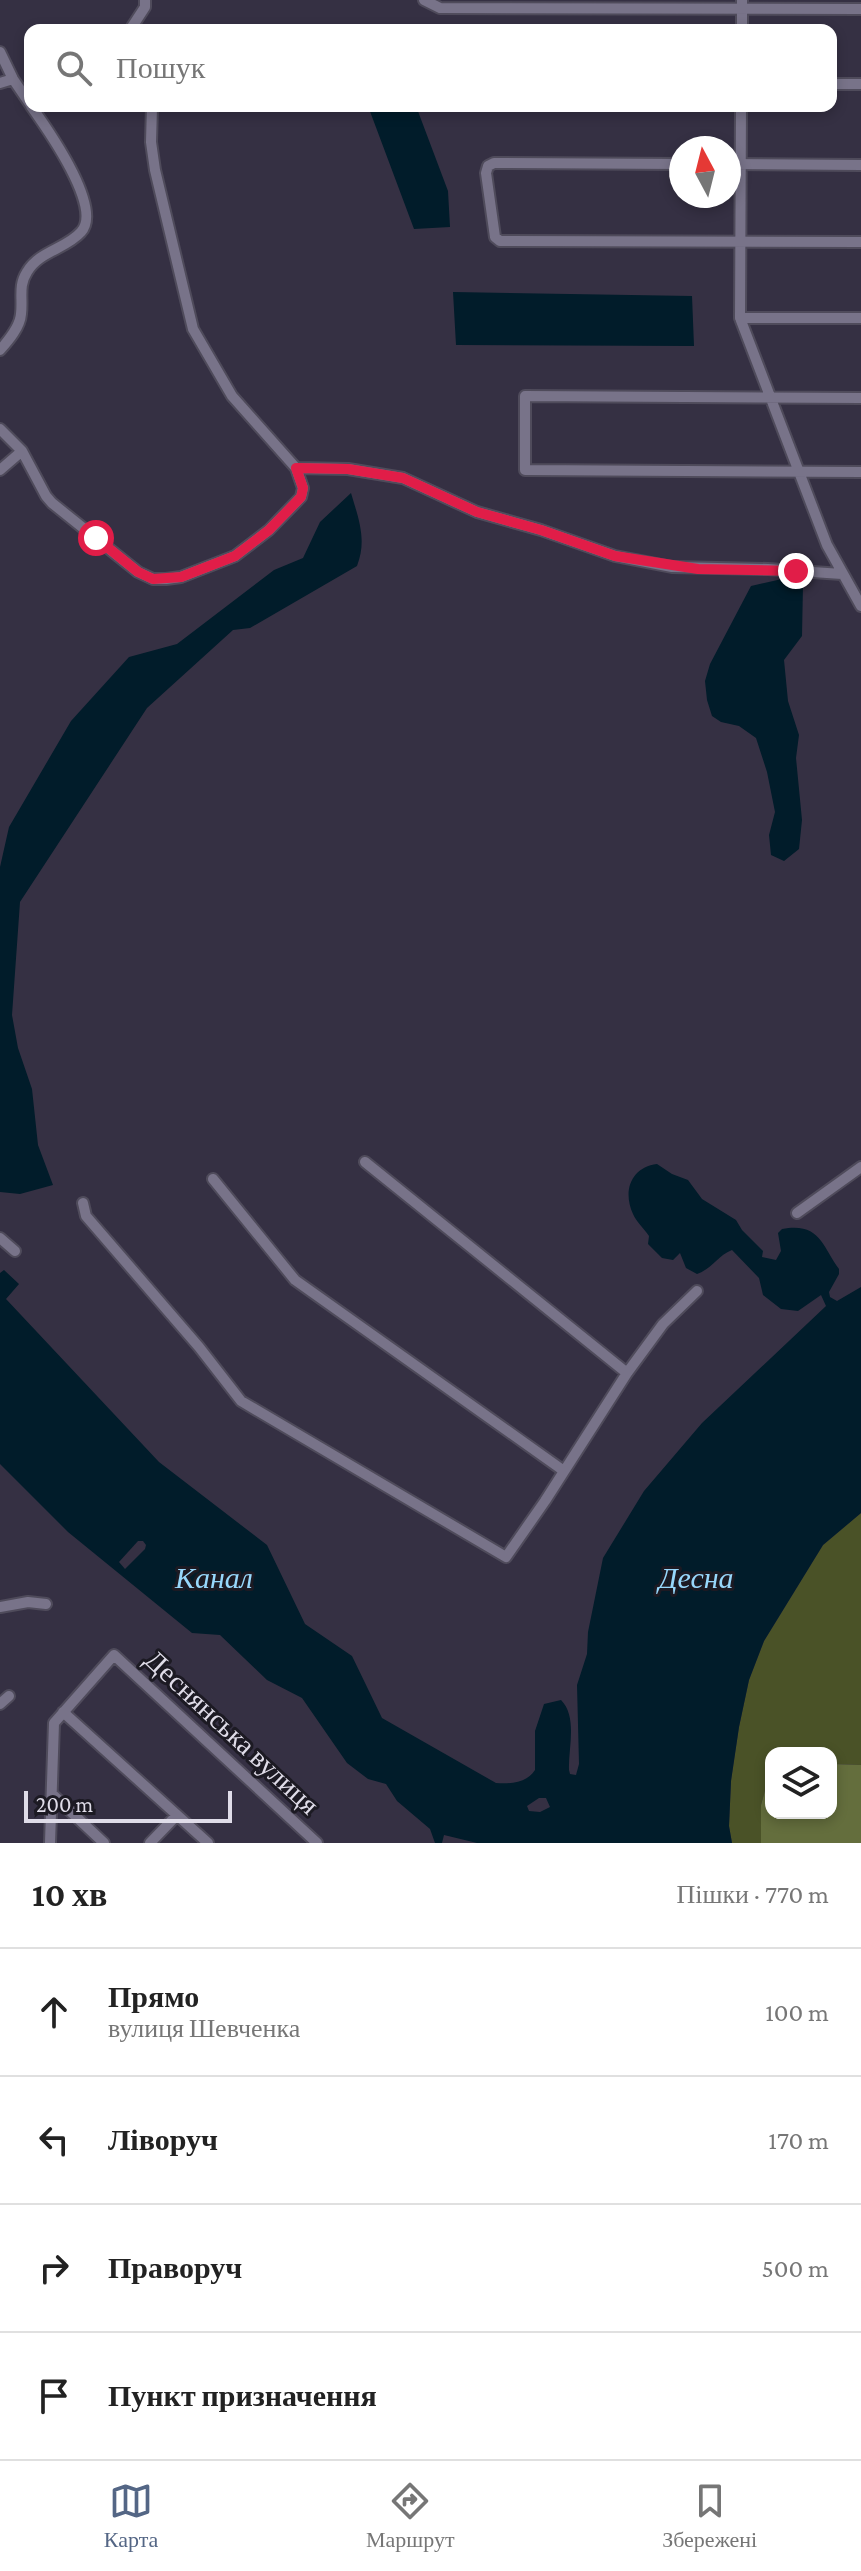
<!DOCTYPE html>
<html lang="uk">
<meta charset="utf-8">
<style>
body{margin:0;font-family:"Crimson Pro",serif;background:#f6f6f6;color:#222}
.controls{position:absolute;right:24px;bottom:24px;display:grid;overflow:hidden;border-radius:16px;box-shadow:0 4px 12px #0003}
.controls button{width:72px;height:72px;display:grid;place-items:center;padding:0;border:0;border-bottom:2px solid #e0e0e0;background:#fff;color:#222;font:40px sans-serif}
.compass{position:absolute;left:669px;top:136px;width:72px;height:72px;border-radius:50%;background:#fff;box-shadow:0 4px 12px #0003;rotate:353deg}
.scale{position:absolute;left:24px;bottom:20px;width:208px;box-sizing:border-box;padding-left:8px;border:4px solid #dfdce8;border-top:0;font-size:22px;line-height:28px;white-space:nowrap;color:#dfdce8;-webkit-text-stroke:6px #1c1a23;paint-order:stroke}
.stop{position:absolute;width:24px;height:24px;margin:-18px;border:6px solid #e11d48;border-radius:50%;background:#fff}
.stop.end{background:#e11d48;border-color:#fff;box-shadow:0 2px 8px #0008}
.list{margin:0;padding:0;list-style:none}
h2{display:flex;justify-content:space-between;align-items:center;height:104px;margin:0;padding:0 32px;font-size:34px}
h2 small{font-size:26px;font-weight:400;color:#767676}
.list li{display:grid;grid-template-columns:52px 1fr auto;gap:24px;align-items:center;box-sizing:border-box;height:128px;padding:0 32px;border-top:2px solid #e0e0e0}
.list b{display:block;font-size:30px;white-space:nowrap}
.list p{margin:0;font-size:26px;white-space:nowrap;color:#767676}
.list em{font-size:26px;font-style:normal;color:#767676}
.icon{flex:none;width:44px;height:44px;fill:none;stroke:currentColor;stroke-width:2;stroke-linecap:round;stroke-linejoin:round}
.map{position:relative;flex:none;width:861px;height:1843px;overflow:hidden}
.search{position:absolute;background:#fff;box-shadow:0 4px 12px #0003;left:24px;right:24px;top:24px;height:88px;display:flex;align-items:center;gap:20px;box-sizing:border-box;padding:0 28px;border-radius:16px;color:#767676;font-size:30px}
.sheet{height:616px;background:#fff}
nav{display:flex;justify-content:space-around;align-items:center;box-sizing:border-box;height:112px;border-top:2px solid #e0e0e0;background:#fff;font-size:22px;color:#767676}
nav a{display:grid;justify-items:center;gap:4px}
nav .on{color:#546685}
.map>svg:first-child{display:block}
.green{fill:#4a5227}
.forest{fill:#646e3d}
.water{fill:#011c2a;fill-rule:evenodd}
.pier{fill:#353043}
.lines{fill:none;stroke-linecap:round;stroke-linejoin:round}
.minor-casing{stroke:#4f4b5b;stroke-width:14}
.minor{stroke:#787389;stroke-width:10}
.route{stroke:#e11d48;stroke-width:10}
.labels{text-anchor:middle;dominant-baseline:central;stroke-width:6;stroke-linejoin:round;paint-order:stroke}
.street-label{font-size:28px;fill:#dfdce8;stroke:#1c1a23}
.water-label{font-size:30px;font-style:italic;fill:#97d7fb;stroke:#1c1a23}
</style>
<div class="map">
<svg width="861" height="1843" viewBox="0 0 861 1843">
<rect width="100%" height="100%" fill="#353043"/>
<path class="green" d="M861 1513V1765L831 1764V1753H771V1769L761 1805V1843H732L729 1826 731 1781 739 1727 749 1680 764 1641 823 1545Z"/>
<path class="forest" d="M831 1764 861 1765V1843H761V1805L771 1769V1813H831Z"/>
<path class="water" d="M368 106H416L448 191 450 227 414 229Z
M453 292 692 296 694 346 456 345Z
M351 493C359 520 367 540 357 566L250 628 233 630 147 708 20 902 12 1015 18 1048 32 1089 38 1145 53 1185 20 1194 0 1192V867L9 827 71 721 129 657 177 644 274 570 303 558 320 522Z
M782 579 803 584 802 636 784 660 788 701 799 735 796 758 802 820 799 849 784 861 771 855 769 835 775 812 767 772 756 738 739 726 721 722 712 716 707 700 705 681 710 664 751 586Z
M657 1164 672 1174 688 1180 702 1199 736 1220 742 1230 763 1251 762 1257 776 1260 781 1251 778 1233 782 1229C820 1222 822 1246 839 1269V1274L829 1292 830 1297 837 1301 861 1287V1513L823 1545 764 1641 749 1680 739 1727 731 1781 729 1826 732 1843H477L444 1835 442 1843H435L430 1829 397 1801 386 1784 368 1779 347 1763 302 1698 267 1680 220 1635 192 1633 68 1532 0 1464V1273L4 1270 19 1284 6 1299 159 1462 267 1545 305 1624 352 1656 382 1718 496 1783C510 1784 527 1783 535 1770V1731L544 1704 561 1700C578 1717 568 1749 569 1770L570 1774 576 1775 579 1764 577 1685 587 1654 588 1632 603 1558 644 1491 702 1423 826 1306 821 1295 798 1311 781 1309 763 1295 759 1278 732 1250C717 1256 713 1268 697 1274L686 1268 680 1253 673 1260 662 1258 648 1244 649 1236C644 1229 636 1221 633 1214 622 1190 632 1167 657 1164ZM539 1798H546L550 1807 540 1812 529 1811 527 1806Z"/>
<path class="pier" d="M138 1541H143L146 1545 145 1549 125 1569 119 1562Z"/>
<g class="lines">
<defs>
<path id="minor" d="M424 0 440 8 861 9
M130 30 145 7V0
M742 30V0
M0 52 13 79 30 104
M0 83 13 79
M831 84H861
M741 106 740 318 827 545 861 606
M681 164 494 163 488 166 486 173 495 237 500 241 861 242
M729 164 861 165
M740 318H861
M0 350C9 340 20 327 21 314 23 298 18 286 27 272 39 251 66 249 81 232 104 208 46 127 31 106
M861 398 525 396V470L861 472
M0 429 22 451 46 496 52 503 138 572 153 579H166L181 577 235 556 269 530 301 497 303 488 296 468 232 396 193 329 155 170 151 142 152 106
M296 468 348 469 403 478 477 512 541 530 615 556 672 567 768 569 842 574
M0 470 22 451
M365 1162 627 1373
M213 1179 295 1280 564 1471
M83 1203 86 1216 199 1347 241 1401 506 1557 545 1501 627 1373 663 1324 697 1291
M797 1213 861 1167
M0 1238 15 1251
M0 1607 28 1602 46 1604
M0 1704 9 1696
M63 1712 208 1843
M52 1794 104 1843
M50 1843 54 1723 114 1655 317 1843
M150 1843 177 1815"/>
</defs>
<use href="#minor" class="minor-casing"/>
<use href="#minor" class="minor"/>
</g>
<g class="lines">
<path class="route" d="M96 538 138 572 153 579 181 577 235 556 269 530 301 497 303 488 296 468 348 469 403 478 477 512 541 530 615 556 698 569 796 571"/>
</g>
<g class="labels">
<g class="street-label">
<text transform="translate(232 1732) rotate(43)">Деснянська вулиця</text>
</g>
<g class="water-label">
<text x="214" y="1577">Канал</text>
<text x="696" y="1577">Десна</text>
</g>
</g>
</svg>
<div class="controls">
<button><svg class="icon" aria-label="layers" viewBox="0 0 24 24"><path d="M12 4l9 5-9 5-9-5zM3 14l9 5 9-5"/></svg></button>
</div>
<svg class="compass" viewBox="-18 -18 36 36"><path d="M0-13l5 13h-10z" fill="#e53935"/><path d="M0 13l5-13h-10z" fill="#767676"/></svg>
<div class="scale">200 m</div>
<div class="stop" style="left:96px;top:538px"></div>
<div class="stop end" style="left:796px;top:571px"></div>
<div class="search"><svg class="icon" aria-label="search" viewBox="0 0 24 24"><circle cx="10" cy="10" r="6"/><path d="M15 15l6 6"/></svg>Пошук</div>
</div>
<section class="sheet">
<h2>10 хв<small>Пішки · 770 m</small></h2>
<ul class="list">
<li><svg class="icon" aria-label="ahead" viewBox="0 0 24 24"><path d="M12 20V5M6 11l6-6 6 6"/></svg><div><b>Прямо</b><p>вулиця Шевченка</p></div><em>100 m</em></li>
<li><svg class="icon" aria-label="left" viewBox="0 0 24 24"><path d="M17 20v-9H6M10 6l-5 5 5 5"/></svg><div><b>Ліворуч</b></div><em>170 m</em></li>
<li><svg class="icon" aria-label="right" viewBox="0 0 24 24"><path d="M7 20v-9h11M14 6l5 5-5 5"/></svg><div><b>Праворуч</b></div><em>500 m</em></li>
<li><svg class="icon" aria-label="arrive" viewBox="0 0 24 24"><path d="M6 21V4h12l-3 4 3 4H6"/></svg><div><b>Пункт призначення</b></div></li>
</ul>
</section>
<nav>
<a class="on"><svg class="icon" aria-label="map" viewBox="0 0 24 24"><path d="M3 6l6-2 6 2 6-2v14l-6 2-6-2-6 2zM9 4v14M15 6v14"/></svg>Карта</a>
<a><svg class="icon" aria-label="directions" viewBox="0 0 24 24"><path d="M12 3l9 9-9 9-9-9zM9 14v-3h6M13 9l2 2-2 2"/></svg>Маршрут</a>
<a><svg class="icon" aria-label="saved" viewBox="0 0 24 24"><path d="M7 4h10v16l-5-4-5 4z"/></svg>Збережені</a>
</nav>
